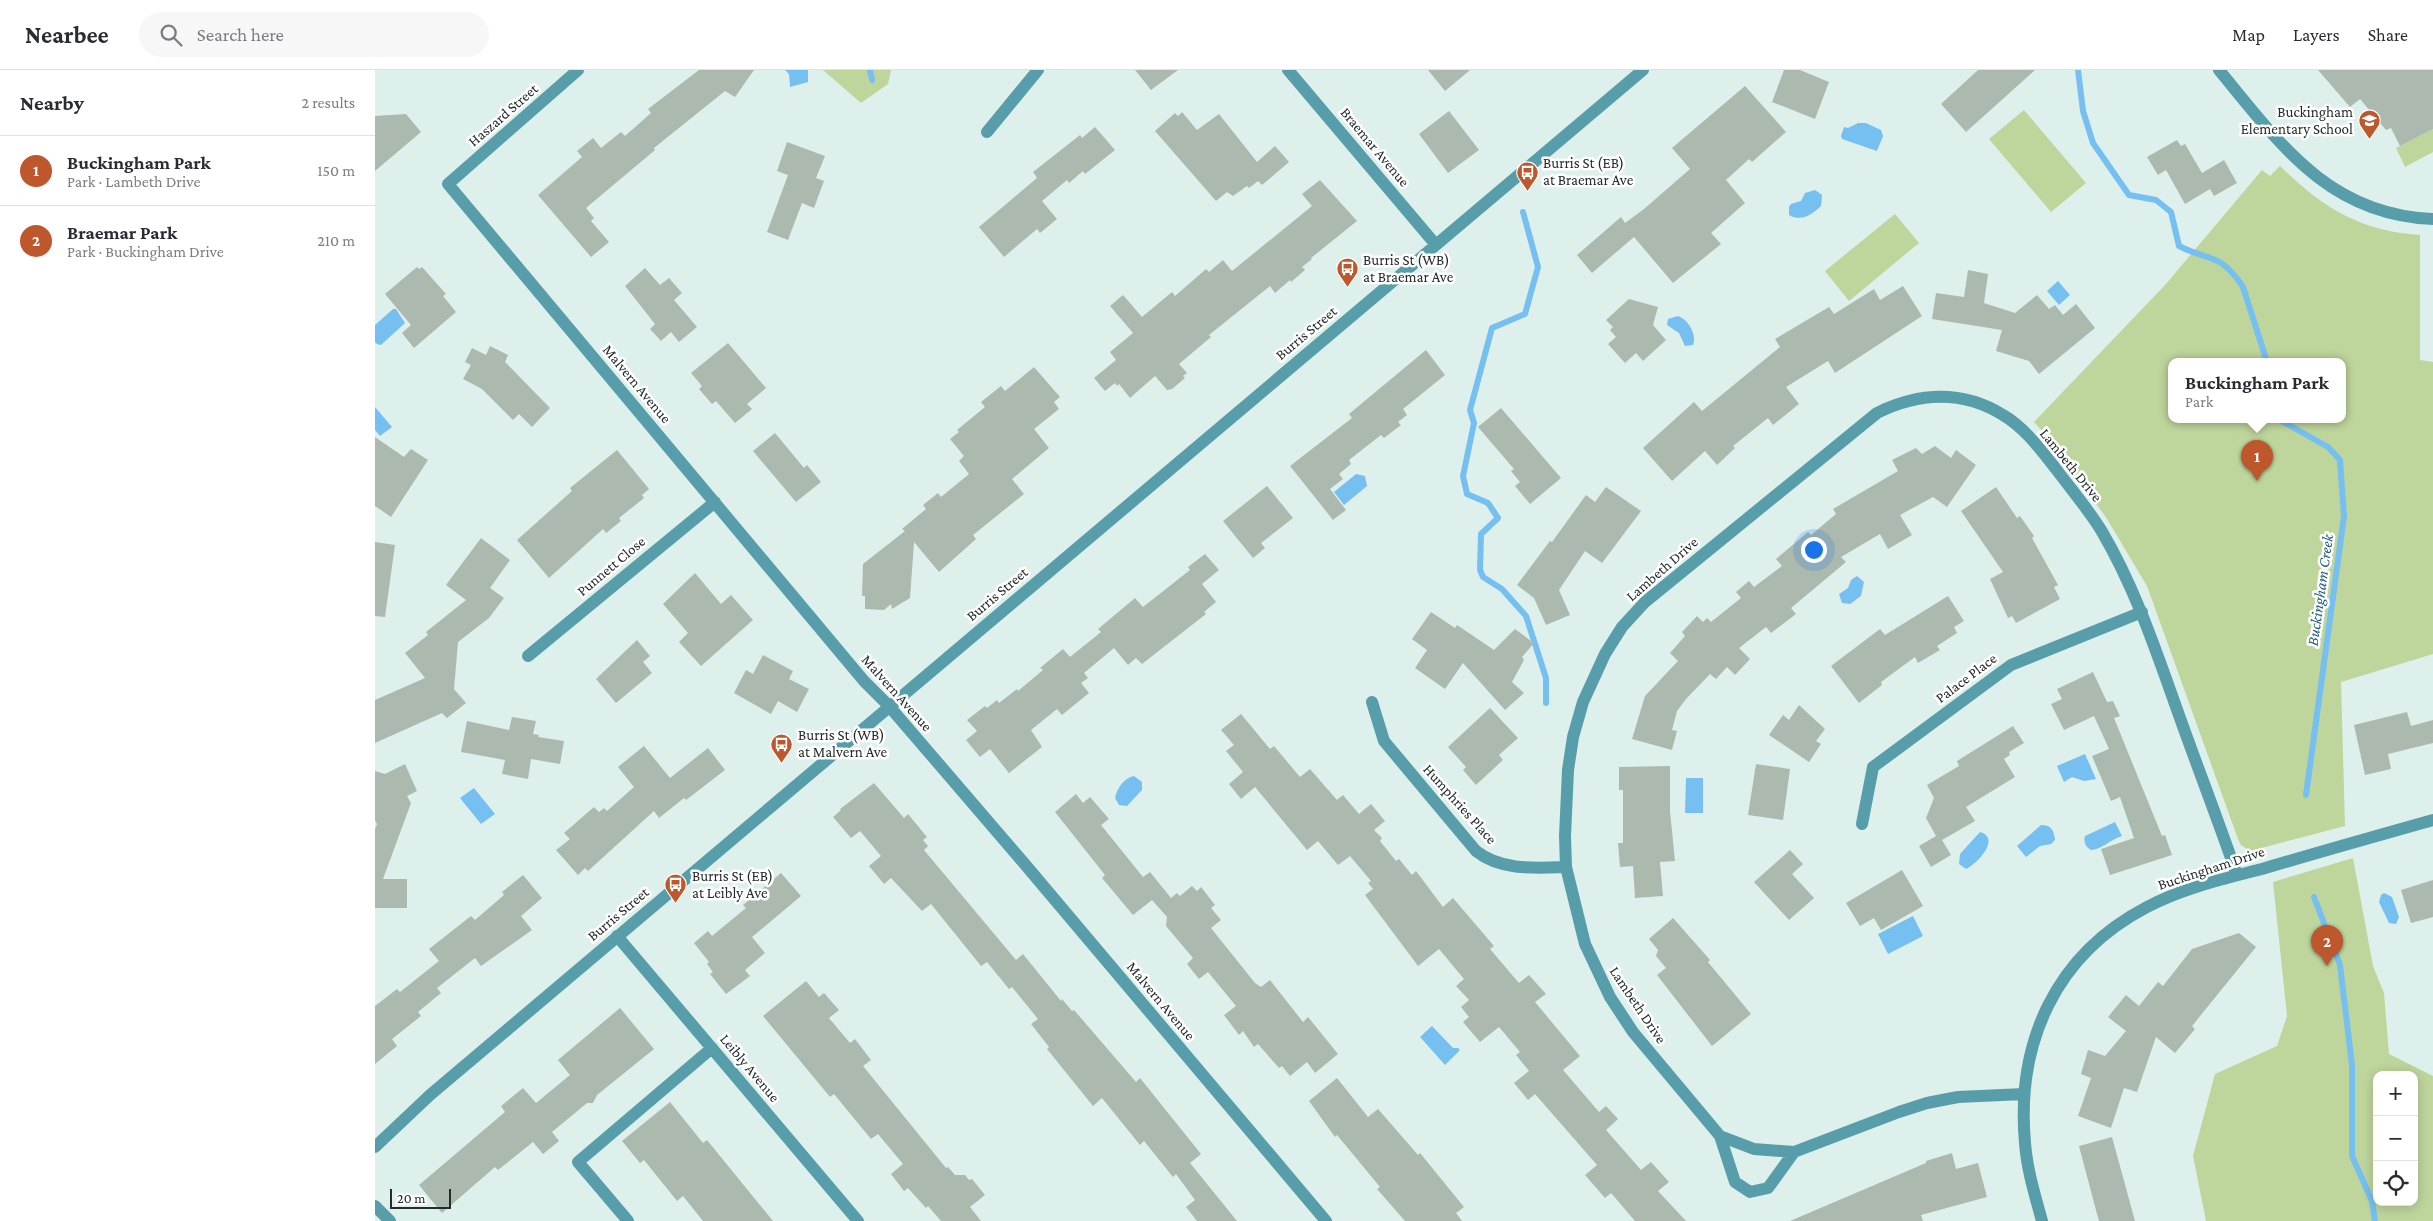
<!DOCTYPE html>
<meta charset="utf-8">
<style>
body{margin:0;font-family:"Crimson Pro",serif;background:#f7f7f7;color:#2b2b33}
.controls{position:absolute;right:15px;bottom:15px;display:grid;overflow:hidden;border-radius:10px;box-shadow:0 2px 12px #0003}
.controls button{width:45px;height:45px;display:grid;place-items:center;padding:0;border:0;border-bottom:1px solid #e1e1e2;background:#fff;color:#2b2b33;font:25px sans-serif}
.scale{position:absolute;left:15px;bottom:12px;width:61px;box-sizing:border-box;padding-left:5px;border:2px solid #242b2a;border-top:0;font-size:14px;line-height:18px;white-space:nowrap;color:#242b2a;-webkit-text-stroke:4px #fff;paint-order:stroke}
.you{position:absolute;left:1438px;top:479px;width:18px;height:18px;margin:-12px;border:4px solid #fff;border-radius:50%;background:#1a73e8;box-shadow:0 0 0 8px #1a73e833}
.badge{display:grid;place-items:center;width:32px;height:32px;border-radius:50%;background:#be572c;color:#fff;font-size:16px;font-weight:700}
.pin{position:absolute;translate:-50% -41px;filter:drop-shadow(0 1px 2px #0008)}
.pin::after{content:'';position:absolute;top:26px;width:18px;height:15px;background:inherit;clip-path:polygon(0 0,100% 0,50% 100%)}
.popup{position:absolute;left:1793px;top:288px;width:178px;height:65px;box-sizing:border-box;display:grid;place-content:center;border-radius:10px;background:#fff;filter:drop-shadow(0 1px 4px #0005);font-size:16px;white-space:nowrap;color:#7c7c81}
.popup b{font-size:19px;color:#2b2b33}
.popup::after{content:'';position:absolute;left:50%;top:100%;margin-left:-10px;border:10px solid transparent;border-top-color:#fff}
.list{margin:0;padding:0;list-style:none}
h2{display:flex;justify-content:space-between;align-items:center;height:65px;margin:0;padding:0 20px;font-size:21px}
h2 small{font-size:16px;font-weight:400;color:#7c7c81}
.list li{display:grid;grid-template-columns:32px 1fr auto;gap:15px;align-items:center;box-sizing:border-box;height:70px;padding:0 20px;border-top:1px solid #e1e1e2}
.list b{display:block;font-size:19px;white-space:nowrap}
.list p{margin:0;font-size:16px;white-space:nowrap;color:#7c7c81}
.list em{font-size:16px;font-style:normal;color:#7c7c81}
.icon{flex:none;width:28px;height:28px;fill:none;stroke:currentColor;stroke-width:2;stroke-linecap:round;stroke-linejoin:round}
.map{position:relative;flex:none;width:2058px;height:1151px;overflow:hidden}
header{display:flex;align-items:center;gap:30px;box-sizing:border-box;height:70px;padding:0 25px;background:#fff;border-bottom:1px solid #e1e1e2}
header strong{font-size:24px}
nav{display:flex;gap:28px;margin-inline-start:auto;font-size:18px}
.search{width:350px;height:45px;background:#f7f7f7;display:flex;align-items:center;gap:12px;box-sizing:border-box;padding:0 18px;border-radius:28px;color:#7c7c81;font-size:19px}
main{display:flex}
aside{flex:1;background:#fff}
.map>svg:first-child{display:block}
.green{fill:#bed59c;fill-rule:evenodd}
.water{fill:#75c0f1}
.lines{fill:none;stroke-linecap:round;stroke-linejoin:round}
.stream{stroke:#75c0f1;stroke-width:6}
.building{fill:#acb9af}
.minor{stroke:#589eaa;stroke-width:12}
.labels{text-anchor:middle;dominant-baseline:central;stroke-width:5;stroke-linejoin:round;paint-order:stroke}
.poi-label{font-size:15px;fill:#242b2a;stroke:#fff;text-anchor:start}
.street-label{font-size:15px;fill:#242b2a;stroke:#fff}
.water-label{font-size:16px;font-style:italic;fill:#255c7e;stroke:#fff}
</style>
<header>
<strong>Nearbee</strong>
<div class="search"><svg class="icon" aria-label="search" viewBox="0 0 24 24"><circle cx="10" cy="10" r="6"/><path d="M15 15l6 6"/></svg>Search here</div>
<nav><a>Map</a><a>Layers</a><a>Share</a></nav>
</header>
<main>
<aside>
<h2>Nearby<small>2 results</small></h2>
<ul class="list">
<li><span class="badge">1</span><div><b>Buckingham Park</b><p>Park · Lambeth Drive</p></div><em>150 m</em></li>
<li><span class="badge">2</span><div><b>Braemar Park</b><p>Park · Buckingham Drive</p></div><em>210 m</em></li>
</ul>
</aside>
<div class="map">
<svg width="2058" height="1151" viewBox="0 0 2058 1151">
<rect width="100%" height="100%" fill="#def0ec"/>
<path class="green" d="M448 0H516L513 14 486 33Z
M1649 40 1711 113 1676 142 1614 69Z
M2058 59V82L2030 97 2021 78Z
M1905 96C1947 137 1984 161 2045 165V290L2058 292V584L1966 612 1970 756 1875 781 1866 775 1863 769 1772 516 1732 449 1679 374 1659 352 1791 214 1887 100 1895 106ZM1797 292H1967V350H1797Z
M1520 144 1544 173 1474 231 1450 201Z
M1978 788 1998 896 2009 923 2014 984 2058 1006V1151H1831L1818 1086 1840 1004 1902 976 1912 946 1898 812ZM2002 1005H2039V1132H2002Z"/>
<path class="water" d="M410 0H433V12L415 17 414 4Z
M1483 53H1491L1506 60 1508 66 1502 81 1467 69 1466 66 1469 57 1473 58Z
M1440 120 1447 125 1446 136C1437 145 1426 152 1414 145V137L1416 134 1426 131 1430 123Z
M1683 211 1695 225 1684 235 1672 221Z
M18 239H21L30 253 6 275 2 274 0 272V255Z
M1303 246C1314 250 1322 265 1318 275L1310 276 1304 263 1292 255 1293 249Z
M0 337 17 357 5 366 0 360Z
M981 404 990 406 992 416 969 435 959 422Z
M1482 506 1489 512 1486 526 1475 534 1467 533 1464 524 1473 518 1476 510Z
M1710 684 1721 709 1709 711 1697 707 1689 712 1682 696Z
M759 706 767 712V720L752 736 744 735 740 728C742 718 749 708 759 706Z
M1311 708H1328V743H1310Z
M99 718 120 744 106 754 85 728Z
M1740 752 1747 766C1736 769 1726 780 1716 780 1711 777 1708 772 1710 766Z
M1666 755C1676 755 1679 760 1680 770L1676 774 1665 776 1651 787 1642 776Z
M1605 762C1626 768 1603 793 1591 799L1584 794 1585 784Z
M2009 823 2017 827 2024 847 2021 854 2014 853 2004 832 2006 825Z
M1538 846 1548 866 1513 884 1503 864Z
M1057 956 1078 978H1083L1085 980 1070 995 1045 967Z"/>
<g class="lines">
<path class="stream" d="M495 0 497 10
M1703 0 1708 41 1718 73 1754 125 1781 130 1796 142 1804 176C1835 192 1845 182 1868 217L1892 292
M1148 142 1163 197 1150 244 1117 258 1095 340 1099 353 1088 406 1092 424 1113 433 1123 448 1106 464 1105 500 1108 507 1127 519 1151 546 1171 608V633
M1905 350 1953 377 1965 390 1969 446 1931 725
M1939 827 1965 895 1977 995V1086L1997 1131 2000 1151"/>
</g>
<path class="building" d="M324 0H379L360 27 350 21 279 78 280 80 211 138 219 148 216 151 234 172 216 187 163 125 207 87 202 81 218 68 226 78 246 62 250 66 276 43 273 39Z
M760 0H803L776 20Z
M1053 0H1095L1070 21Z
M1409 0H1425L1454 12 1440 49 1397 32Z
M1603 0H1660L1591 62 1566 34Z
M1943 0H2058V59L2025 76 2016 58 2011 60 1985 29 1975 37Z
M1370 16 1411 62 1377 92 1374 89 1351 110 1370 133 1336 163 1346 174 1298 213 1259 167 1217 203 1202 185 1246 147 1250 153 1269 139 1315 99 1297 78Z
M1074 41 1104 80 1073 103 1044 64Z
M807 42 822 60 844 44 882 92 900 76 914 92 887 115 883 111 874 118 872 116 858 126 852 122 841 131 780 61 800 43 803 46Z
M31 44 46 62 0 101V46Z
M720 57 740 80 710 104 708 101 694 113 692 110 667 131 682 149 665 163 662 159 629 187 604 157 662 108 658 102 705 65 707 68Z
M1802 70 1806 76 1810 74 1827 103 1849 90 1862 113 1839 126 1835 119 1810 134 1791 100 1783 105 1772 87Z
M412 72 450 86 441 108 449 111 439 138 427 133 413 170 392 162 413 105 402 101Z
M945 110 982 151 936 188 937 189 927 197 930 200 916 212 915 210 900 223 895 216 834 265 836 267 804 294 812 303 808 306 810 308 797 319 792 320 780 306 755 328 744 314 742 316 740 313 730 321 719 308 741 290 735 282 758 263 735 236 748 225 767 247 797 222 800 226 831 199 834 202 848 190 857 201 937 136 927 124Z
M42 197 44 199 47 197 71 224 68 226 81 242 39 278 27 263 36 255 10 224Z
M270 198 285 215 294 208 307 223 299 230 322 257 304 272 296 262 286 271 275 259 280 254 250 216Z
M1593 200 1613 204 1609 233 1640 243 1662 225 1674 239 1680 235 1688 245 1701 234 1720 258 1664 304 1654 291 1621 281 1627 260 1557 249 1561 223 1589 227Z
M1528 216 1547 246 1460 303 1453 291 1411 317 1424 334 1398 355 1393 348 1358 376 1360 378 1342 395 1330 381 1297 411 1268 378 1319 332 1327 341 1405 277 1400 269 1454 237 1459 244 1499 219 1505 230Z
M1254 229 1283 237 1278 255 1291 270 1268 291 1261 283 1250 293 1233 274 1241 267 1235 260 1238 257 1231 250Z
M353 273 391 318 372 334 377 339 360 353 341 331 337 334 324 319 327 316 316 303Z
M115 276 133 285 130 292 175 338 157 357 144 344 138 350 107 319 88 309 96 295 90 292 97 278 111 285Z
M1051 280 1070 305 1028 339 1032 345 1023 352 1026 355 1009 368 1006 365 974 390 976 394 964 404 968 409 955 419 971 440 958 450 915 396 977 348 974 344Z
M659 297 685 327 679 332 684 339 659 359 674 378 637 409 649 424 598 465 601 469 564 502 539 472 535 528 517 539 516 534 509 540 490 539V526H487L488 494 530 461 527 459 551 439 548 435 563 423 566 427 594 404 584 391 589 386 575 369 584 362 582 360 610 337 606 332 626 316 630 321Z
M1126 338 1186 408 1155 434 1140 416 1145 412 1136 401 1139 399 1103 357Z
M400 363 429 398 432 395 446 412 421 432 378 381Z
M0 367 29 387 36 379 53 390 16 447 0 436Z
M1560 376 1576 388 1581 380 1601 395 1572 437 1558 427 1525 445 1537 465 1513 479 1505 464 1466 487 1471 492 1416 538 1421 544 1396 563 1391 557 1364 578 1375 589 1360 605 1352 597 1341 609 1335 604 1311 629 1302 641 1297 660 1302 661 1297 680 1257 669 1270 626 1303 591 1295 583 1310 566 1307 562 1322 546 1328 552 1332 548 1336 552 1366 528 1361 522 1374 511 1379 517 1407 496 1401 489 1433 462 1436 465 1461 444 1458 439 1523 401 1517 390 1541 378 1547 384Z
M242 380 274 419 267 425 269 428 244 448 246 451 231 463 228 459 174 508 142 470 197 421 195 418Z
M892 416 918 448 886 473 890 478 878 488 848 451Z
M1231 417 1266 441 1227 493 1210 481 1184 520 1195 545 1171 555 1159 528 1142 515 1175 471 1177 472 1211 425 1220 432Z
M1621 417 1642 448 1645 446 1659 466 1657 468 1683 515 1679 517 1685 529 1641 553 1637 546 1633 548 1615 509 1628 502 1586 441Z
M106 468 135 490 115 518 129 528 114 548 83 572 79 619 91 633 72 648 67 643 0 673V630L50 608 30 583 53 565 51 562 91 530 71 515Z
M0 472 20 475 10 547 0 546Z
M830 484 844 500 827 514 841 532 829 542 831 544 767 594 761 588 753 595 739 578 709 603 713 608 706 613 714 623 687 645 682 639 656 660 667 677 634 703 615 679 605 687 591 670 602 661 592 650 610 636 612 638 622 630 624 633 642 619 643 621 668 600 665 598 688 579 695 587 726 562 723 559 760 528 768 537 815 500 813 497Z
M320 503 346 534 356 525 378 550 326 596 304 572 313 563 288 534Z
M1573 526 1589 551 1579 557 1582 563 1562 576 1565 580 1543 593 1540 587 1506 612 1507 615 1484 633 1456 596 1505 559 1510 565Z
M1056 542 1080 558 1082 555 1119 580 1140 559 1159 573 1147 587 1149 590 1137 612 1149 623 1130 640 1088 593 1070 619 1040 598 1052 580 1037 569Z
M262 570 275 586 268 592 277 603 241 633 221 609Z
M388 585 418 601 414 609 434 619 422 642 403 631 396 644 359 623 371 600 378 604Z
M1718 602 1732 632 1738 631 1745 646 1739 648 1787 766 1790 765 1797 785 1735 805 1726 779 1759 768 1745 727 1736 731 1717 686 1734 679 1719 646 1689 660 1676 634 1687 629 1682 619Z
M1424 635 1450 659 1441 671 1446 674 1434 692 1394 665 1408 645 1414 650Z
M1115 638 1143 668 1124 685 1128 690 1101 715 1088 700 1091 697 1073 677Z
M2032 642 2036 656 2058 650V673L2013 684 2016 699 1990 705 1979 655Z
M866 644 895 679 899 676 925 707 935 699 962 730 968 725 984 744 996 734 1010 751 999 760 1007 768 1005 771 1021 791 1024 789 1037 805 1041 801 1068 837 1078 828 1119 876 1115 879 1144 913 1154 905 1171 924 1160 932 1205 986 1188 1000 1224 1042 1231 1036 1243 1049 1231 1060 1266 1100 1276 1092 1294 1112 1283 1121 1311 1151H1260L1236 1123 1230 1128 1210 1105 1222 1095 1160 1024 1153 1030 1139 1013 1154 1001 1141 985 1145 982 1124 957 1105 972 1088 952 1094 947 1086 937 1094 930 1081 916 1089 909 1064 879 1043 896 990 825 998 819 993 813 996 811 975 786 963 795 943 771 932 780 880 717 866 729 854 714 868 702 851 681 859 675 846 660Z
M137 647 161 651 158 664 164 665 163 667 189 671 185 694 156 689 153 709 127 704 130 690 86 682 92 651 134 660Z
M1638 656 1649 673 1634 682 1635 685 1629 689 1640 707 1591 737 1600 751 1567 770 1576 785 1556 797 1544 776 1561 766 1551 748 1559 728 1552 715 1584 696 1582 691Z
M269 676 295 708 333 678 350 700 311 730 309 728 284 748 279 741 213 801 210 798 203 805 181 780 195 769 189 763 219 737 224 742 229 738 232 741 259 717 243 697Z
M30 694 42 721 32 726 36 733 8 809H32V838H0V759L2 754 0 750V701L10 704Z
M1381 694 1415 699 1408 750 1373 745Z
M1295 696V741L1300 791 1285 792 1288 826 1260 828 1258 796 1245 797 1243 773H1248V720H1244V697Z
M499 713 529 748 533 744 552 767 548 770 553 776 549 780 641 890 648 884 686 931 687 929 697 941 699 940 761 1012 765 1008 826 1084 815 1093 862 1151H822L811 1137 820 1130 801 1104 798 1107 769 1071 765 1075 727 1028 718 1036 672 979 674 977 656 954 663 949 637 917 634 919 612 892 606 896 556 834 547 841 516 808 509 814 494 796 506 786 485 761 476 768 458 747 466 740 465 739Z
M701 724 708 733 715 727 734 749 726 755 768 807 775 802 796 828 802 823 805 826 817 816 822 821 826 817 840 835 836 838 846 850 836 858 880 913 886 917 895 910 928 952 933 947 963 984 940 1003 932 992 915 1006 907 996 904 998 883 974 879 977 868 961 864 965 849 945 861 936 833 902 824 909 812 894 818 888 791 856 792 847 777 830 758 845 727 808 730 805 680 742Z
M1415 780 1428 794 1417 804 1439 828 1414 850 1379 812Z
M1527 800 1548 836 1506 860 1499 848 1485 856 1471 833Z
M406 803 426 826 377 867 390 883 370 900 375 906 351 924 335 904 338 902 332 894 334 892 319 873 333 861 337 866 371 838 368 835Z
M148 805 167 828 146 846 157 860 106 896 100 888 62 918 66 923 43 942 46 946 17 969 22 976 0 994V936L22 919 25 922 64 891 54 879 96 846 100 850 129 825 127 822Z
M2058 810V847L2036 853 2026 820Z
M1298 848 1335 890 1333 892 1376 944 1337 976 1282 905 1291 898 1281 886 1283 880 1274 869Z
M1864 863 1881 877 1817 956 1820 959 1800 983 1781 967 1762 1022 1749 1018 1736 1058 1703 1046 1716 1008 1706 1004 1713 980 1730 986 1751 961 1733 947 1751 925 1764 936 1783 912 1788 916 1817 879Z
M431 911 444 927 449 923 464 940 454 948 475 973 480 969 496 990 488 996 571 1098 573 1097 580 1105H590L594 1110 597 1109 610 1125 595 1137 606 1151H566L553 1136 551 1138 533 1118 529 1121 516 1104 528 1094 503 1064 496 1069 459 1024 455 1027 388 946Z
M245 938 279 979 222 1025 218 1033H212L177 1062 184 1071 168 1084 158 1072 123 1100 120 1097 67 1143 44 1115 130 1042 126 1036 148 1018 161 1033 195 1005 183 990Z
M962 1008 993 1047 1003 1039 1043 1085 1045 1083 1089 1137 1081 1143 1087 1151H1030L1002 1119 1005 1117 962 1065 960 1067 934 1031Z
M295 1032 328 1073 332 1070 398 1151H328L308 1126 302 1131 269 1090 265 1093 247 1071Z
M1737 1067 1760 1151H1724L1722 1144 1704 1076Z
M1577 1083 1581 1099 1603 1093 1612 1127 1546 1145 1548 1151H1415L1551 1093V1091Z"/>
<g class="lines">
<path class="minor" d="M203 0 73 114 489 611 514 636 648 792 951 1151
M913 0 1061 175
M1844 0C1905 74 1954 145 2058 149
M612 62 663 0
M153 586 340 432
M997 632 1009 671 1101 781C1126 801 1161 798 1191 797
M1487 754 1498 697 1636 595 1767 542
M242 866 483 1151
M1649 1024 1583 1027 1552 1033 1524 1042 1419 1082 1379 1079 1345 1066 1258 962 1235 927 1210 874 1191 797 1190 766 1193 700 1198 667 1208 632 1230 584 1247 557 1270 532 1502 343C1544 322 1588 320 1628 345 1649 357 1666 380 1681 399 1696 419 1713 439 1726 460 1761 519 1782 584 1805 648 1824 701 1844 753 1862 805
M1345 1066 1360 1112 1375 1122 1393 1118 1419 1082
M0 1077 55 1025 1268 0
M0 1136 15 1151
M253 1151 203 1092 337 978
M1667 1151C1660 1125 1652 1100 1650 1073 1641 973 1680 885 1772 837 1808 818 1848 809 1887 799 1944 782 2001 766 2058 750"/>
</g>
<defs>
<symbol id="school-pin" viewBox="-11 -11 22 30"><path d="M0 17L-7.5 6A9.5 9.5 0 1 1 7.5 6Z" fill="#be572c" stroke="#fff"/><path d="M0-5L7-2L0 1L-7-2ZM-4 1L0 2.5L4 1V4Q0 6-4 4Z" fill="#fff"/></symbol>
<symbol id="bus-pin" viewBox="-11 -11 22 30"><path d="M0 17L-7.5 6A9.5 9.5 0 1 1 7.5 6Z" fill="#be572c" stroke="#fff"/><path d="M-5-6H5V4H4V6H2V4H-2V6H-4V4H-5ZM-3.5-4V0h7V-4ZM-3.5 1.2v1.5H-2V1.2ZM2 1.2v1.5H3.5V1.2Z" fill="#fff"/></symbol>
</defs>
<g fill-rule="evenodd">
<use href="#school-pin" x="1982" y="38" width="25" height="34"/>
<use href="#bus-pin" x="1140" y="90" width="25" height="34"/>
<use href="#bus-pin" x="960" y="186" width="25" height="34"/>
<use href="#bus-pin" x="394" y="662" width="25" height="34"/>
<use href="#bus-pin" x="288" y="802" width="25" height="34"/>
</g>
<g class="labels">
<g class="poi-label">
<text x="1978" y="42" text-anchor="end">Buckingham<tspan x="1978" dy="17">Elementary School</tspan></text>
<text x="1168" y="93">Burris St (EB)<tspan x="1168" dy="17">at Braemar Ave</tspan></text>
<text x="988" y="190">Burris St (WB)<tspan x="988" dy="17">at Braemar Ave</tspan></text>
<text x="423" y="665">Burris St (WB)<tspan x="423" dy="17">at Malvern Ave</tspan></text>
<text x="317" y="806">Burris St (EB)<tspan x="317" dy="17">at Leibly Ave</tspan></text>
</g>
<g class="street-label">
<text transform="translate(128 45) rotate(-41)">Haszard Street</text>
<text transform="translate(1000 77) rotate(50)">Braemar Avenue</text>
<text transform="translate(931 263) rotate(-40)">Burris Street</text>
<text transform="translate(262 314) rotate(50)">Malvern Avenue</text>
<text transform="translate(1696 395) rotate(51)">Lambeth Drive</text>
<text transform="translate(236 496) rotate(-40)">Punnett Close</text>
<text transform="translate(1287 499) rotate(-41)">Lambeth Drive</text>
<text transform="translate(622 524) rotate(-40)">Burris Street</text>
<text transform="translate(1591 608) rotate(-37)">Palace Place</text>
<text transform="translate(522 623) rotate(48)">Malvern Avenue</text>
<text transform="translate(1085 734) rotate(48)">Humphries Place</text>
<text transform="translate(1836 798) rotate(-18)">Buckingham Drive</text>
<text transform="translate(243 844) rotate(-40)">Burris Street</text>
<text transform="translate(786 931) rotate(50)">Malvern Avenue</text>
<text transform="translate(1263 935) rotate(56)">Lambeth Drive</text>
<text transform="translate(375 998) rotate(50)">Leibly Avenue</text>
</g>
<g class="water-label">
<text transform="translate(1945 520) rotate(-82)">Buckingham Creek</text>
</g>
</g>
</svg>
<div class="controls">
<button>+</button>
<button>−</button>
<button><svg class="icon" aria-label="locate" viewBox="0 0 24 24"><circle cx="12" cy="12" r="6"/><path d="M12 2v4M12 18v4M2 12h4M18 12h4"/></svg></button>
</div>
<div class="scale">20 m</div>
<div class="you"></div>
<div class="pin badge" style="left:1882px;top:411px">1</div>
<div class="popup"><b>Buckingham Park</b>Park</div>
<div class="pin badge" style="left:1952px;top:896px">2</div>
</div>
</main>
